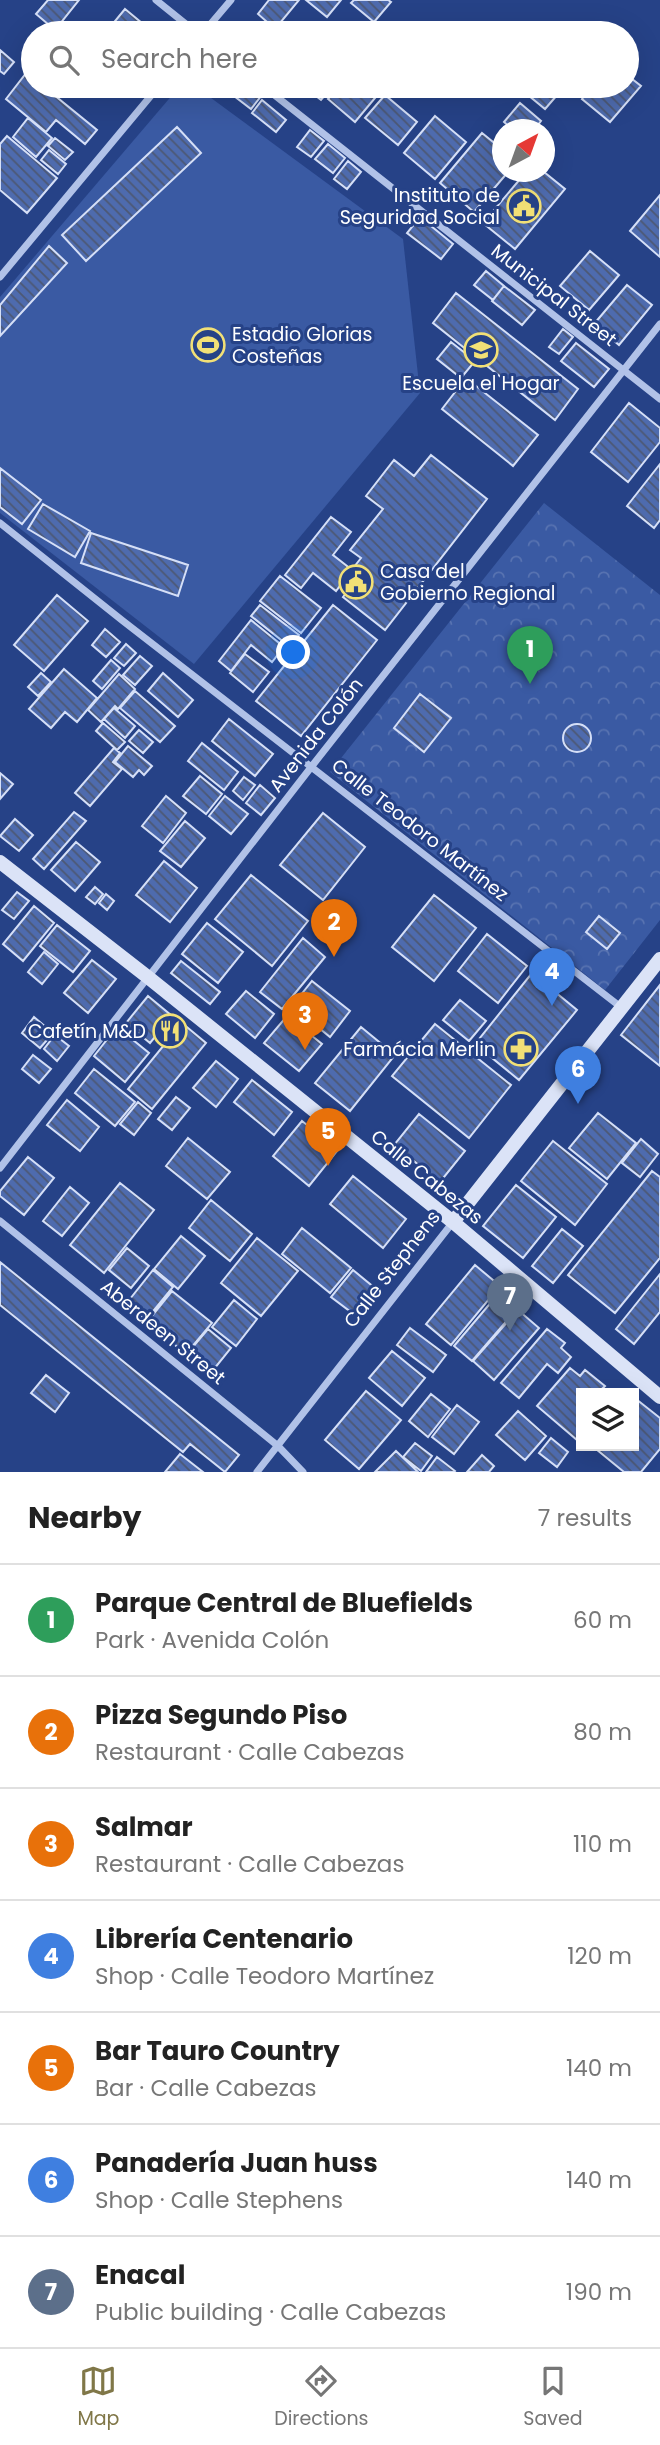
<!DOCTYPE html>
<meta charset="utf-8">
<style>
body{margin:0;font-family:Poppins,sans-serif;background:#f6f6f6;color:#222}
.controls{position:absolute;right:21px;bottom:21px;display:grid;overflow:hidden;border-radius:0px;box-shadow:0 7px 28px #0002}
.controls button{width:63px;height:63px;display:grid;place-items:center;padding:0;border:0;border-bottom:2px solid #e0e0e0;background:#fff;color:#222;font:35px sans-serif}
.compass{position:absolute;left:492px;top:119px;width:63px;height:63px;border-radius:50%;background:#fff;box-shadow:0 7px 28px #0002;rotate:41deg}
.you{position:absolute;left:294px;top:653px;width:24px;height:24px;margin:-18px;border:5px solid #fff;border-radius:50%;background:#1a73e8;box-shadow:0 0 0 10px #1a73e833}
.badge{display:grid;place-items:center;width:46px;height:46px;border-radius:50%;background:#807748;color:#fff;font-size:23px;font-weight:700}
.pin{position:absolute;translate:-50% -58px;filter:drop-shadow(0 2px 4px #0008)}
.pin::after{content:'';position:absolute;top:37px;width:24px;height:21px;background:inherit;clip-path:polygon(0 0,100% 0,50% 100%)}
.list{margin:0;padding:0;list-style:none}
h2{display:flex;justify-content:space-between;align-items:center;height:91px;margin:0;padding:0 28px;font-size:30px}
h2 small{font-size:23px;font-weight:400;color:#767676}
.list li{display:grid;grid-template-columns:46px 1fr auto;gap:21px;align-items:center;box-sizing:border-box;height:112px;padding:0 28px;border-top:2px solid #e0e0e0}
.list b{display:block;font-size:26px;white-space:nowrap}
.list p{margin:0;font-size:23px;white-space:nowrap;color:#767676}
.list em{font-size:23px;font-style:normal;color:#767676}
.icon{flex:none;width:38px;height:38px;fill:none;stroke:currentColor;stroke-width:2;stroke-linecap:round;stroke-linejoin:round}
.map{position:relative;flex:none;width:660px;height:1472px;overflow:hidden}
.search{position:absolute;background:#fff;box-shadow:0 7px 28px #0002;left:21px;right:21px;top:21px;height:77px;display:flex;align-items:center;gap:18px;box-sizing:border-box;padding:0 24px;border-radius:38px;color:#767676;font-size:26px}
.sheet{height:875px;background:#fff}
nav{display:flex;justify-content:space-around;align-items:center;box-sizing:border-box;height:98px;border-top:2px solid #e0e0e0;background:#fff;font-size:19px;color:#767676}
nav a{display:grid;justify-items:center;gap:4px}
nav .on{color:#807748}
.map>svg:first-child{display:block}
.park{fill:url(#park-crowns)}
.pitch{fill:#3a5aa3}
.building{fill:url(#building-back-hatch);stroke:#d5dff7;stroke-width:2}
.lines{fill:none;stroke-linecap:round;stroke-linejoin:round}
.street{stroke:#b1c2e8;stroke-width:7}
.secondary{stroke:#dbe3f7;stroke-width:14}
.labels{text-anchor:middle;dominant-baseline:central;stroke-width:6;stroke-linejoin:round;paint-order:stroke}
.poi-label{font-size:19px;fill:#fff;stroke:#264287;text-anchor:end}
.street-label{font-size:19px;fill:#fff;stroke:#264287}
</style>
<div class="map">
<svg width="660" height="1472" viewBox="0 0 660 1472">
<defs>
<pattern id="park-crowns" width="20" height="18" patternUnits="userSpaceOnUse" patternTransform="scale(1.75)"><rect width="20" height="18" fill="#3a5aa3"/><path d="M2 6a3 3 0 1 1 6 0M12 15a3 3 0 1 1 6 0" fill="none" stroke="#5873b1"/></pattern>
<pattern id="building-back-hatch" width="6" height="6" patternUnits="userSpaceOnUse" patternTransform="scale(1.75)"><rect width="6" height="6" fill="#4e6bae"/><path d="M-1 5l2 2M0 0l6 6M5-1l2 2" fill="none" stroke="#4d5873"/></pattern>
</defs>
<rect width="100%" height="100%" fill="#264287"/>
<path class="park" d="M544 503 660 595V920L605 990 330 772Z"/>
<path class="pitch" d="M174 93 207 95 403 239 420 393 194 664 0 513V297Z"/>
<path class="building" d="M48 0H79L55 30 36 14Z
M269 0H299L275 29 258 14Z
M306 0H341L327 17Z
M354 0H388L391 2 374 22 351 3Z
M125 9 154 33 106 32Z
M0 50 14 62 4 74 0 71Z
M27 72 33 77V86H43L97 130 85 144 56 120 46 132 6 99Z
M627 75 641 86 610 122 582 99 592 86H627Z
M221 86H251L262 95 251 109Z
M303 86H333L321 100Z
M340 86H385L355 122 328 99Z
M517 86H565L545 109Z
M385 95 417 122 398 145 365 118Z
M262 100 286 120 276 132 252 113Z
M520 103 541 121 534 130H513L504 122Z
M435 116 466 142 435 179 404 153Z
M28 118 52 138 36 157 13 137Z
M177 127 201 153 86 261 62 235Z
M310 130 324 141 311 157 297 147Z
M482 133 503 150V172H508L474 212 440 183Z
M7 136 57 178 27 213 0 190V144Z
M55 138 73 152 65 160 48 146Z
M328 144 345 158 333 173 315 159Z
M49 150 66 164 58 174 41 160Z
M348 161 361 172 347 189 334 179Z
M526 172H544L565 189 515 249 483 223Z
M660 195V257L630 231Z
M420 217 453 244 441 259 407 233Z
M49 246 67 263 0 336V305Z
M590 251 619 275 589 310 560 286Z
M486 271 504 286 493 300 474 285Z
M627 285 652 305 619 345 594 324Z
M504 286 535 310 522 325 492 301Z
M456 293 578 389 555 420 433 323Z
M563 329 573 337 559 354 549 347Z
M451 342 475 361 461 378 437 359Z
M576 343 609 369 594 387 561 361Z
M466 378 538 435 513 466 442 409Z
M629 403 660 428V442L628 482 591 452Z
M431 455 487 499 385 630 343 597 362 573 354 567 361 558 350 550 383 509 366 496 394 460 414 476Z
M660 464V520L654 528 627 506Z
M0 468 41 500 22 524 0 507Z
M43 504 90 531 75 557 28 529Z
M331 517 351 532 333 555 352 570 336 591 313 573 301 588 285 575Z
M91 533 188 565 178 596 81 563Z
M280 576 321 608 301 633 260 601Z
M57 595 88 621 44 671 14 645Z
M260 605 299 635 290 647 251 616Z
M333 605 377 640 301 736 256 701Z
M251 620 284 647 272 662 251 645 231 671 219 661Z
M105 629 120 642 106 657 92 645Z
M126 644 136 653 124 666 114 658Z
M245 654 269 672 253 692 230 673Z
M140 656 152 666 135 685 123 675Z
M111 660 120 668 102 689 93 681Z
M64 669 97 698 77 722 65 712 51 728 29 709Z
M41 673 51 682 38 696 28 687Z
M163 673 193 700 178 717 148 691Z
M119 674 135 689 118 709 115 706 101 722 88 710Z
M135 691 175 726 160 742 120 708Z
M420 694 451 718 424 752 394 728Z
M114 708 135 726 125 738 104 719Z
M229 719 273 754 255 776 212 741Z
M103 723 125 742 117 750 96 731Z
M563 738a14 14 0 1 1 28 0a14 14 0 1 1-28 0Z
M139 730 153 742 143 753 129 741Z
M202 743 238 772 224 790 188 761Z
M128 746 152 766 144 775 139 770 133 777 115 762Z
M114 748 120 753 113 762 122 769 90 806 75 793Z
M0 773 13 784 0 799Z
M200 776 222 794 206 814 183 796Z
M244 777 255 785 243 800 233 791Z
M260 785 275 798 261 815 246 803Z
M166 796 186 813 163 843 142 826Z
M225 796 248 814 231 834 209 816Z
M74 812 86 821 44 869 33 859Z
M323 813 365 847 323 900 280 865Z
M15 819 33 835 19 851 0 836Z
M185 821 205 838 181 867 160 851Z
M76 842 100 862 75 891 51 870Z
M164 861 197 888 170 922 136 895Z
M251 875 308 921 272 966 215 919Z
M95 887 103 894 95 904 86 897Z
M17 892 29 901 14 919 2 910Z
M106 894 114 901 107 910 99 903Z
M434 895 476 928 434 981 392 947Z
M34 906 54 923 23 961 3 944Z
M599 916 620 933 607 949 586 932Z
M207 923 243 952 218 983 182 954Z
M57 925 90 951 73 972 40 946Z
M487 934 527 966 498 1003 458 971Z
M303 938 325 957 282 1009 260 992Z
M44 952 58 964 42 984 28 972Z
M92 960 116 979 88 1013 64 993Z
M181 961 220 992 210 1004 171 973Z
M532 973 577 1010 519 1080 475 1044Z
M312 981 350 1011 330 1037 292 1006Z
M660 985V1066L621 1035Z
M246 991 274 1014 255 1038 226 1014Z
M148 996 172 1016 150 1043 126 1023Z
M460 1000 486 1021 469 1041 443 1020Z
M287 1016 322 1044 299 1071 264 1043Z
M34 1017 53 1033 40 1048 22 1033Z
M182 1023 206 1043 152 1109 128 1089Z
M435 1024 511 1085 469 1138 392 1076Z
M117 1027 149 1053 125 1082 94 1056Z
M361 1027 395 1055 350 1111 315 1083Z
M55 1035 69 1046 57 1061 44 1049Z
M33 1055 51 1069 39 1083 22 1069Z
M216 1061 238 1079 216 1107 193 1088Z
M94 1069 135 1102 115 1126 75 1093Z
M252 1080 292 1112 274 1135 234 1102Z
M176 1097 190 1108 172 1130 158 1119Z
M67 1100 99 1127 80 1151 47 1125Z
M138 1102 151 1113 134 1135 120 1124Z
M598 1113 636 1143 607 1179 569 1148Z
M419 1114 465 1151 440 1182 394 1145Z
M302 1121 338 1150 309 1186 273 1156Z
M188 1138 230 1172 207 1199 166 1166Z
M641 1139 658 1154 640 1177 622 1163Z
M553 1141 607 1184 575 1225 521 1181Z
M28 1157 54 1178 24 1215 0 1196V1191Z
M652 1171 660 1177V1258L615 1313 568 1275Z
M353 1176 406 1219 383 1248 330 1204Z
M120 1183 154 1210 104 1273 70 1245Z
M516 1185 556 1217 523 1258 483 1226Z
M70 1187 89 1203 62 1236 43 1221Z
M211 1200 252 1234 230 1261 189 1228Z
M302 1228 351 1268 330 1293 282 1254Z
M562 1229 583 1246 553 1283 532 1266Z
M181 1236 205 1256 178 1289 154 1269Z
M257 1238 298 1271 261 1316 221 1283Z
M127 1248 149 1266 131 1288 109 1270Z
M0 1262 239 1455 225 1472 190 1444 183 1452 0 1305Z
M475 1265 500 1286 451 1345 426 1324Z
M153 1270 173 1287 146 1320 126 1304Z
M353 1270 376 1289 355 1315 331 1297Z
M660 1274V1312L634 1344 616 1329Z
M172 1291 212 1323 186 1354 147 1322Z
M499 1293 517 1309 472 1361 454 1346Z
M234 1300 257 1319 236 1346 212 1327Z
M518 1310 539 1328 494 1380 473 1361Z
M410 1328 446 1355 433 1372 397 1345Z
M208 1329 231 1348 210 1374 186 1355Z
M547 1329 565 1343 561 1348 571 1357 558 1373 547 1364 519 1398 501 1383Z
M392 1351 425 1378 402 1406 369 1378Z
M570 1368 580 1376 585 1370 605 1386 599 1392 601 1393H581V1435L577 1440 537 1406Z
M46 1375 69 1393 55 1412 31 1393Z
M366 1391 401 1420 359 1469 325 1440Z
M431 1394 450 1409 428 1437 409 1421Z
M636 1399 660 1418V1449L641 1472H624L596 1449 598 1446H634V1402Z
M457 1405 479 1422 454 1454 432 1437Z
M518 1411 546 1436 525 1460 496 1435Z
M551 1438 568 1452 557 1467 539 1453Z
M415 1443 432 1456 421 1471 403 1457Z
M396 1451 418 1472H375Z
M180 1454 203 1472H165Z
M482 1455 494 1466 489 1472H467Z
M437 1457 455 1471 454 1472H426Z"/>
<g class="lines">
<path class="street" d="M156 0 197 33
M203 33 231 0
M263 86 660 399
M0 277 159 86
M0 523 123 621 622 1008
M0 1168 312 766 660 324
M0 1221 278 1446 303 1472
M257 1472 453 1222"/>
<path class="secondary" d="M0 862 149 978 453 1222 660 1397
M453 1222 660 959"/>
</g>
<defs>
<symbol id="civic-ring" viewBox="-11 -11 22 22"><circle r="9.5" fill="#264287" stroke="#f2e076" stroke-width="1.5"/><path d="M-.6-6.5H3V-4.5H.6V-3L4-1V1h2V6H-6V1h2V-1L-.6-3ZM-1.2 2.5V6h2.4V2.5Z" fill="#f2e076"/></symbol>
<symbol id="stadium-ring" viewBox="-11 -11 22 22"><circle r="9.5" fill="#264287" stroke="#f2e076" stroke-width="1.5"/><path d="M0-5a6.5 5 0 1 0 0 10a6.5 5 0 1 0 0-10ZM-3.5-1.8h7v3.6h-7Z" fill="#f2e076"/></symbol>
<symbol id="school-ring" viewBox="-11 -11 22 22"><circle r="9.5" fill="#264287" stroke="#f2e076" stroke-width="1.5"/><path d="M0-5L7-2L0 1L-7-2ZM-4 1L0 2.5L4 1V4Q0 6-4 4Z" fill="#f2e076"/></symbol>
<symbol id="restaurant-ring" viewBox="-11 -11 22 22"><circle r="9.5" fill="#264287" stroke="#f2e076" stroke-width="1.5"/><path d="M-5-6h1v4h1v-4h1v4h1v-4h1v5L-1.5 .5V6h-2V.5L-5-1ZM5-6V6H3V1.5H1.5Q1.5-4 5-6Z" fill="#f2e076"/></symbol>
<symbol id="pharmacy-ring" viewBox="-11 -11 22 22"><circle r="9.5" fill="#264287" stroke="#f2e076" stroke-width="1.5"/><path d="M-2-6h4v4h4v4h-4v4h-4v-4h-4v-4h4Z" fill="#f2e076"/></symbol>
</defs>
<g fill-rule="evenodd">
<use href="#civic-ring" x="505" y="187" width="38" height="38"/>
<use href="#stadium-ring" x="189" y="326" width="38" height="38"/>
<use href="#school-ring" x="462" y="331" width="38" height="38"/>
<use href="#civic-ring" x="337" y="563" width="38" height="38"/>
<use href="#restaurant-ring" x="151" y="1012" width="38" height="38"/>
<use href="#pharmacy-ring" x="502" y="1030" width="38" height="38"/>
</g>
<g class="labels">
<g class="poi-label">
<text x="500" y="195">Instituto de<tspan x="500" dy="22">Seguridad Social</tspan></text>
<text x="232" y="334" text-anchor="start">Estadio Glorias<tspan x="232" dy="22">Costeñas</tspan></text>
<text x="481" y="383" text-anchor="middle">Escuela el Hogar</text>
<text x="380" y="571" text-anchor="start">Casa del<tspan x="380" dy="22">Gobierno Regional</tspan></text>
<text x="146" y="1031">Cafetín M&amp;D</text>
<text x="496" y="1049">Farmácia Merlin</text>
</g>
<g class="street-label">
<text transform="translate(554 295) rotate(38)">Municipal Street</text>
<text transform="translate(316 735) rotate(-52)">Avenida Colón</text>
<text transform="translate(420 830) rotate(38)">Calle Teodoro Martínez</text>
<text transform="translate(427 1177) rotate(39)">Calle Cabezas</text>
<text transform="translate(392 1269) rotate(-52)">Calle Stephens</text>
<text transform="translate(163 1332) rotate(39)">Aberdeen Street</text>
</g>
</g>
</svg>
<div class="controls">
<button><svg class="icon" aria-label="layers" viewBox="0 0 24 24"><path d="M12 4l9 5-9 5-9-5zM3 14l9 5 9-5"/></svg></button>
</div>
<svg class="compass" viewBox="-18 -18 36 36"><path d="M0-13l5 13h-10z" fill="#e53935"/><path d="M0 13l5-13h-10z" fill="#767676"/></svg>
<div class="you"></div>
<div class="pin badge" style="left:530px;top:684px;background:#2e9e5b">1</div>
<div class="pin badge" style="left:334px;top:957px;background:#e8710a">2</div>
<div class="pin badge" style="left:305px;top:1050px;background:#e8710a">3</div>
<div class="pin badge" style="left:552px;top:1006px;background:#3f7fe0">4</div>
<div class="pin badge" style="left:328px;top:1166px;background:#e8710a">5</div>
<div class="pin badge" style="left:578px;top:1104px;background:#3f7fe0">6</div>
<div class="pin badge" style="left:510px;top:1331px;background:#5c6f8a">7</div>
<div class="search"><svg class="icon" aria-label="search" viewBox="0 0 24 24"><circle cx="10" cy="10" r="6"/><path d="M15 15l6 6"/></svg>Search here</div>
</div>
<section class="sheet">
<h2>Nearby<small>7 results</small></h2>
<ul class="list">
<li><span class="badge" style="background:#2e9e5b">1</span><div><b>Parque Central de Bluefields</b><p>Park · Avenida Colón</p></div><em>60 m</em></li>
<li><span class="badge" style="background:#e8710a">2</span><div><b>Pizza Segundo Piso</b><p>Restaurant · Calle Cabezas</p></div><em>80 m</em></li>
<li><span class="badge" style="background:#e8710a">3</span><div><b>Salmar</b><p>Restaurant · Calle Cabezas</p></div><em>110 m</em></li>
<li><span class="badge" style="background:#3f7fe0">4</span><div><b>Librería Centenario</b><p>Shop · Calle Teodoro Martínez</p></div><em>120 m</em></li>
<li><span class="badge" style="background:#e8710a">5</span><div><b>Bar Tauro Country</b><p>Bar · Calle Cabezas</p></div><em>140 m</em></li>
<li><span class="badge" style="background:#3f7fe0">6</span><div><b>Panadería Juan huss</b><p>Shop · Calle Stephens</p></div><em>140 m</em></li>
<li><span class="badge" style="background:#5c6f8a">7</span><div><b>Enacal</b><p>Public building · Calle Cabezas</p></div><em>190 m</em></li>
</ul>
</section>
<nav>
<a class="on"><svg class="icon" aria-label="map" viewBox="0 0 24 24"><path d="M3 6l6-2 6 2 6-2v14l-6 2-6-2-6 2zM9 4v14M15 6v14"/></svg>Map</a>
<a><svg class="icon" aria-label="directions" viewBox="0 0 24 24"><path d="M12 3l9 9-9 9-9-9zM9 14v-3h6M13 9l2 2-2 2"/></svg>Directions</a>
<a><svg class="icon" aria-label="saved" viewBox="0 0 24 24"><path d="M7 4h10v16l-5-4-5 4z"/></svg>Saved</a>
</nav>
